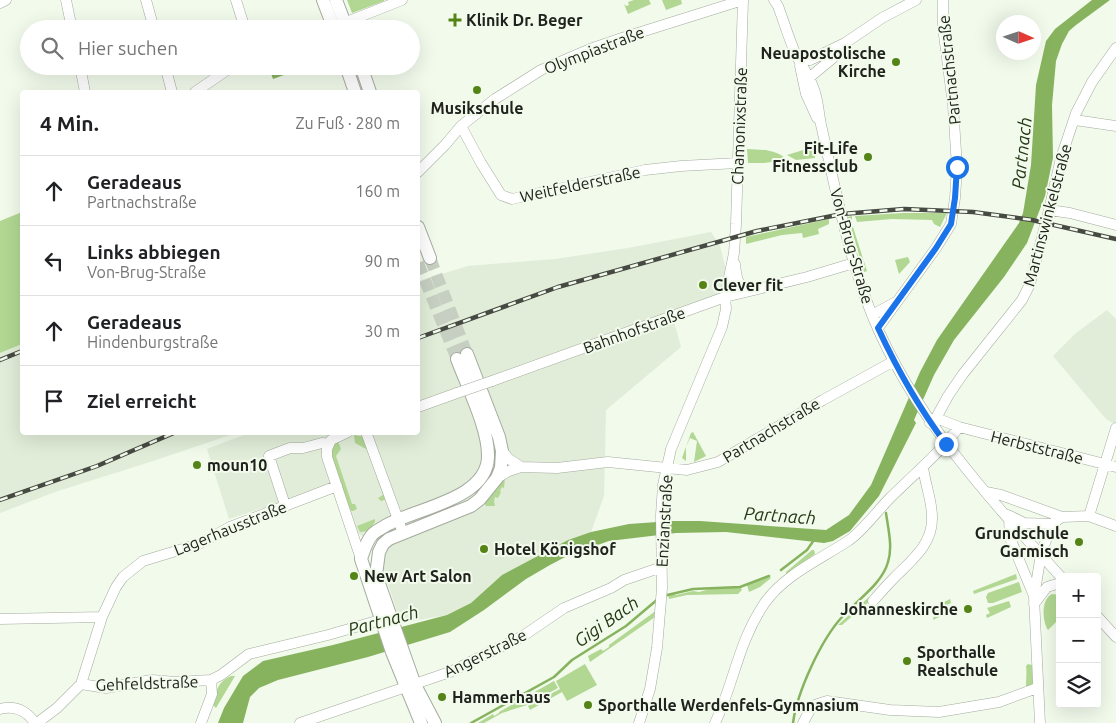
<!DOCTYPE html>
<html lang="de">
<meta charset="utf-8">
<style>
body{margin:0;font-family:Ubuntu,sans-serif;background:#f2f2f2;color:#202124}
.controls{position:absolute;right:15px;bottom:15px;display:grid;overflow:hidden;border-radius:5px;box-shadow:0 5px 20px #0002}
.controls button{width:45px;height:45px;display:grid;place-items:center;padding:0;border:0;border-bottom:1px solid #e0e0e0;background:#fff;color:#202124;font:25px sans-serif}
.compass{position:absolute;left:996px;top:15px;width:45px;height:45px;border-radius:50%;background:#fff;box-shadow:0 5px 20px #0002;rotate:93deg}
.stop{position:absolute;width:15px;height:15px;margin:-11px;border:4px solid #1a73e8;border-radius:50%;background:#fff}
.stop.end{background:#1a73e8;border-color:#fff;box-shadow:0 1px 5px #0008}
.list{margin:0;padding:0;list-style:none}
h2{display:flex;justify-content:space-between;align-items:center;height:65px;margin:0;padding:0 20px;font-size:21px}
h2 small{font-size:16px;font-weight:400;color:#757577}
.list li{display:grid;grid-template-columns:32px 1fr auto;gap:15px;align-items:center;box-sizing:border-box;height:70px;padding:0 20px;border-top:1px solid #e0e0e0}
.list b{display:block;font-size:19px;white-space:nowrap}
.list p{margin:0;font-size:16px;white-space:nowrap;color:#757577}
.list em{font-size:16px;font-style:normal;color:#757577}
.icon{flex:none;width:28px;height:28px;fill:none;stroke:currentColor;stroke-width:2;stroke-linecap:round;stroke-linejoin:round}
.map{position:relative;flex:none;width:1116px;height:723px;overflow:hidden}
.search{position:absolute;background:#fff;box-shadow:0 5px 20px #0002;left:20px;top:20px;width:400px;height:55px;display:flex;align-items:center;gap:12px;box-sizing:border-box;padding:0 18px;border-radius:28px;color:#757577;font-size:19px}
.panel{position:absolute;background:#fff;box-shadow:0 5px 20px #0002;left:20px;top:90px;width:400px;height:345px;border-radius:5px}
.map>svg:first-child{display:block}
.built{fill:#e1edd8}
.green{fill:#b1d792}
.water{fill:#87b35f}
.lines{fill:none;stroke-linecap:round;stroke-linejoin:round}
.stream{stroke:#87b35f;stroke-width:2.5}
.major-tunnel{stroke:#c7cfc2;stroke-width:12;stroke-dasharray:12 6;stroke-linecap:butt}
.minor-casing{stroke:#a4ab9e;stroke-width:11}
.major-casing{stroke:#a4ab9e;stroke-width:14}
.minor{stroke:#fff;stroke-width:10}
.major{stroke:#fff;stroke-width:12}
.rail-casing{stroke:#464a43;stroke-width:4.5}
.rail{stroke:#f1faeb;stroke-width:2.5;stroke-dasharray:8;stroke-linecap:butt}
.minor-bridge-casing{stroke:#a4ab9e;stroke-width:11;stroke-linecap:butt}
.minor-bridge{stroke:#fff;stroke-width:10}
.route{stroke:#1a73e8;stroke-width:6}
.poi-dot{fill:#548416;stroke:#f1faeb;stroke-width:2}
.labels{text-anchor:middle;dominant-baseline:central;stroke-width:4;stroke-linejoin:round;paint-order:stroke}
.poi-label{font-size:16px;font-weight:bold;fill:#20221d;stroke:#f1faeb;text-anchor:start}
.street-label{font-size:16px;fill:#20221d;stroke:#f1faeb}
.water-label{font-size:18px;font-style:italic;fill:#253714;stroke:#f1faeb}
</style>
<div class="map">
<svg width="1116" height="723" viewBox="0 0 1116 723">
<rect width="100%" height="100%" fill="#f1faeb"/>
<path class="built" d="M711 232 720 246 732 293 673 318 681 347 606 410 604 496 591 532 568 540 502 575 471 603 462 608 447 615 401 623 384 573 378 539 365 538 356 532 339 483 229 519 207 449 249 433 418 432V281L468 266 555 259 628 248Z
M1107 310 1116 319V425L1106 419 1053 356 1076 333Z
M22 344V432L236 433 153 461 55 492 0 513V353Z"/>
<path class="green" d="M347 0H384V1L352 13Z
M634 0H649L651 4 628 14 624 4 626 6 629 5 628 2Z
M662 0H681L682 4 666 10Z
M813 147 815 158 796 160 787 155Z
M747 149C763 150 776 149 787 160L764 163H748Z
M22 212V344L0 353V221Z
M903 213H947L940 227 934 224 932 220 892 219 857 222 855 216Z
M852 216V224L867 271 864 272 848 217Z
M829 219V224L818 229 819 234 803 238 802 233 782 235 746 244V237Z
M908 257 910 262 899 274 895 260Z
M693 432 706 456 694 462 697 441 690 438 686 447V461L682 458 691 433Z
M354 435 365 437 387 499 381 501 378 498 383 495 368 450 355 443Z
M338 441 341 449 336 456 352 504H355L357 509 353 511H351C346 498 330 462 331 450 332 446 335 443 338 441Z
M505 477 504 488 502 487 500 491 501 492 498 498 495 497 494 501 495 506H486L483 501Z
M375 519V522L368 531 360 532 357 526Z
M812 550H814L815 554 797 567 788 576 786 575V572Z
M1016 574 1017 579 974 594 973 591Z
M770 577 771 578 760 587 749 592 747 585Z
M1019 582 1022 592 993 603H988L986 597 988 593Z
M740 586 742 590 738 594 687 595 669 599 668 595 673 594 676 595 693 591 699 592 710 589Z
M1052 594 1060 595V618L1048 630C1042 621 1041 599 1052 594Z
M869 597 871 600 842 625H838Z
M950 599 951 603 945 606 943 615 933 620 936 606Z
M1009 601 1011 607 987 618 986 615 990 613 987 608Z
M657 610 658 615 590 662 588 656 601 649 603 651 609 647V645Z
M585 664 597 685 567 701 562 692 530 710 528 706 560 689 556 681Z
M1028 664 1032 665 1033 685 1028 687 1026 686C1026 679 1027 673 1026 666Z
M231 676H235L216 708 213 705C217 691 216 683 231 676Z
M554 681 558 688 527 705 502 713 484 723H478L493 714 494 716 499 713V712Z"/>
<path class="water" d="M1092 0H1110L1076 25 1069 31 1062 44 1056 61 1052 105 1053 158 1045 196 1027 243 1004 277 954 340 934 375 914 420 916 423 879 496 850 531 833 541 824 543 726 532 676 533 609 541 569 555 550 565 526 579 484 610 450 632 368 657 278 680 259 688 250 697 243 723H218L224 708 243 676 263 661 333 645 447 615 471 603 502 575 568 540 591 532 629 524 671 521H700L826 530 849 515 871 485 920 372 937 340 1019 223 1023 213 1031 165 1036 85 1046 41 1055 29Z
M273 66H280L284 75 273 79 269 68Z"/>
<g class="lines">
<path class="stream" d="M781 570 807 550 814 540
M663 596 693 589 740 587 769 576
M471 723 554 677 572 660 626 626 658 599
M793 723C797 692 821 640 842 617 857 600 882 584 888 562 893 547 888 528 886 513"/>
<path class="major-tunnel" d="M430 258 467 354
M418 263 457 359"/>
<defs>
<path id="minor" d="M66 0 72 29
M146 0 154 29
M236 0 245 29
M774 0 778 6C784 22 789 39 796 55 804 70 812 79 816 96 819 107 819 118 822 129 836 192 848 255 872 315 913 416 988 497 1061 577
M0 3 6 0
M344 23 402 0
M799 60H810L845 43 882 18 916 0
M80 66 85 92
M165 66 172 92
M800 66 806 94 817 118
M810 77 833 58 843 46
M195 92 233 66
M1075 120 1116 126
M461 126 481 163 501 195 512 199 645 170 681 166 738 163
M418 172 445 145 461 126 495 99 541 70 590 49 622 38 743 0 736 224 734 253 725 297 726 309 722 327 671 449 663 485 661 515 662 588 657 648 650 689 639 723
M1049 210 1070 213 1116 225
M735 264C736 274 737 285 746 291
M872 315 896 302
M878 328 936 248 951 224 955 198 957 167 953 105 943 27V0
M492 381 725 297 807 277 854 263
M418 407 457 393
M936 418 959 427 1116 467
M930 423 936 418 948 396 963 374 1022 300 1030 284 1049 210 1061 158 1076 113 1092 82 1116 48
M348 432 331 440 327 449V457L361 559
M366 432 403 533
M502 451 509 459 521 467
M497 478 509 471 521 467 557 468 608 462 687 470 718 462 823 400 894 361
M986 492 1001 495 1062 517 1089 516 1116 526
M285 505 269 456 290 448H303L322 443 329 444
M1008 515 1024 523 1052 524
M1089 516 1116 428
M1009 518 1010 538 1034 596
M873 601C880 593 887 585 894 578 912 560 933 544 932 517 932 500 925 484 923 467
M1034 604 1047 587 1060 583
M1097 616 1116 637
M0 619 102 617
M81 684 102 617 116 587 123 577 143 561 199 544 230 527 337 486
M0 709C15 705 26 710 35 723
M37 723 57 708 81 684 106 688 152 680 175 682 211 680 221 675 249 654 328 635 387 618
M201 723 212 694 211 680
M300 723 450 672 523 636 564 608 611 588 624 580 662 567
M715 723C734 683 738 643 764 604 784 575 819 560 848 541 862 532 878 510 890 498 914 474 939 454 959 427
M803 723 812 706 827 701 890 710 939 712 999 702 1037 688
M1040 723 1034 597 1041 554 1052 524 1062 517"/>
<path id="major" d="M323 0 334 29
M336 0 347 29
M346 66 355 92
M361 66 370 92
M418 227 430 258
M421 723 392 652 361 559C364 550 366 542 372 535 375 531 381 529 385 526 415 508 487 500 488 457 489 429 467 386 457 359
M435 723 415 685 376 575 379 552 383 544 389 539 471 506 480 499 497 478 501 468 502 451 499 437 467 354"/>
</defs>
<use href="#minor" class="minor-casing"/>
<use href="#major" class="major-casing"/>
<use href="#minor" class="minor"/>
<use href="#major" class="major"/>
<defs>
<path id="rail" d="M418 338 558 287 757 231 842 214 904 209 973 212 1032 220 1116 239
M0 360 22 351
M0 500 97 466 176 432"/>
</defs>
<use href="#rail" class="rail-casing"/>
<use href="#rail" class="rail"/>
<defs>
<path id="minor-bridge" d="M457 393 492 381"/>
</defs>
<use href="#minor-bridge" class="minor-bridge-casing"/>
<use href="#minor-bridge" class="minor-bridge"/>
</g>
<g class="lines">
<path class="route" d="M946 444C919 408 897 369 878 328L936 248 951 224 955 198 957 167"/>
</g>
<g class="poi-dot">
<path d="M452.5 12.5h5v5h5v5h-5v5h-5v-5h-5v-5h5z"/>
<circle cx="896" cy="62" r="5"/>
<circle cx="477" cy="90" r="5"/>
<circle cx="868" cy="157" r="5"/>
<circle cx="703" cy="285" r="5"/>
<circle cx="197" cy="465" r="5"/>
<circle cx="1079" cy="542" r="5"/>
<circle cx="484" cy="549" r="5"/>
<circle cx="354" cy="576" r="5"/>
<circle cx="968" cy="609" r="5"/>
<circle cx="907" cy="661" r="5"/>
<circle cx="442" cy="697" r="5"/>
<circle cx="588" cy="705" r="5"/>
</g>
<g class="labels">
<g class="poi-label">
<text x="466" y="20">Klinik Dr. Beger</text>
<text x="886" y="53" text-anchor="end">Neuapostolische<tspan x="886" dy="18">Kirche</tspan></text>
<text x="477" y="108" text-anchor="middle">Musikschule</text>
<text x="858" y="148" text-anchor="end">Fit-Life<tspan x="858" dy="18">Fitnessclub</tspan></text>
<text x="713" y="285">Clever fit</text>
<text x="207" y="465">moun10</text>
<text x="1069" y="533" text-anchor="end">Grundschule<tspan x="1069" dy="18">Garmisch</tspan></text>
<text x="494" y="549">Hotel Königshof</text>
<text x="364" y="576">New Art Salon</text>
<text x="958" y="609" text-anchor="end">Johanneskirche</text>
<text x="917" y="652">Sporthalle<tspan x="917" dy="18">Realschule</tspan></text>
<text x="452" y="697">Hammerhaus</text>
<text x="598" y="705">Sporthalle Werdenfels-Gymnasium</text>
</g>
<g class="street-label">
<text transform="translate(594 50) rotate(-21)">Olympiastraße</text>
<text transform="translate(949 70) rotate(-96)">Partnachstraße</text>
<text transform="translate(739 126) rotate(-88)">Chamonixstraße</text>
<text transform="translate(580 184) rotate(-12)">Weitfelderstraße</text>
<text transform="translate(1047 215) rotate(-75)">Martinswinkelstraße</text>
<text transform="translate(852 246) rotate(74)">Von-Brug-Straße</text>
<text transform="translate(634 330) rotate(-20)">Bahnhofstraße</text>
<text transform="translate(771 430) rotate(-31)">Partnachstraße</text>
<text transform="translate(1037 447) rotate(14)">Herbststraße</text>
<text transform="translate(664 521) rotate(-87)">Enzianstraße</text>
<text transform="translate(230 528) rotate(-22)">Lagerhausstraße</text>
<text transform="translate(485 653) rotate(-26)">Angerstraße</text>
<text transform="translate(147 683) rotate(-2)">Gehfeldstraße</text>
</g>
<g class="water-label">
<text transform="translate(1021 153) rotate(-84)">Partnach</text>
<text transform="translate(780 515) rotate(4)">Partnach</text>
<text transform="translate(383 620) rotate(-15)">Partnach</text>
<text transform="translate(606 621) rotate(-35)">Gigi Bach</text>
</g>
</g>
</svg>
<div class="controls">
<button>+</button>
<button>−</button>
<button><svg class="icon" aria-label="layers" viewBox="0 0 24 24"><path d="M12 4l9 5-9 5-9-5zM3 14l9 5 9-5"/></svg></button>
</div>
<svg class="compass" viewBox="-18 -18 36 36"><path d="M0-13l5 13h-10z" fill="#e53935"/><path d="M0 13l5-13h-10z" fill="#757577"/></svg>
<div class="stop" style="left:957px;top:167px"></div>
<div class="stop end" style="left:946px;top:444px"></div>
<div class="search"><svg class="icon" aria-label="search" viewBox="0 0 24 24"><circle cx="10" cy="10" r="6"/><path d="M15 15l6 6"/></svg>Hier suchen</div>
<section class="panel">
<h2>4 Min.<small>Zu Fuß · 280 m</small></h2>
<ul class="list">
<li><svg class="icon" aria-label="ahead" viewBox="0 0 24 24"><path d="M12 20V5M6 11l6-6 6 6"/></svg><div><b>Geradeaus</b><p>Partnachstraße</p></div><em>160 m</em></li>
<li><svg class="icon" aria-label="left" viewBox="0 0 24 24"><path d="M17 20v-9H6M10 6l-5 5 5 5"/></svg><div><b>Links abbiegen</b><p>Von-Brug-Straße</p></div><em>90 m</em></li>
<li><svg class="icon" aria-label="ahead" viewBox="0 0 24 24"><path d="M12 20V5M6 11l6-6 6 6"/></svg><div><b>Geradeaus</b><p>Hindenburgstraße</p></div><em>30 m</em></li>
<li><svg class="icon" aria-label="arrive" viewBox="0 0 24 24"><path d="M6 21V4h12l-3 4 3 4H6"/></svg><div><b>Ziel erreicht</b></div></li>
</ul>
</section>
</div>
